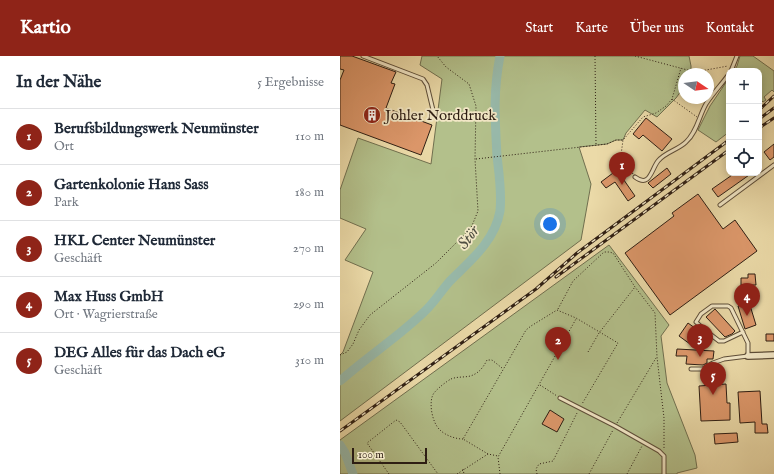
<!DOCTYPE html>
<html lang="de">
<meta charset="utf-8">
<style>
body{margin:0;font-family:"IM FELL English",serif;background:#f6f6f7;color:#1f2937}
.controls{position:absolute;right:12px;top:12px;display:grid;overflow:hidden;border-radius:8px;box-shadow:0 2px 10px #0003}
.controls button{width:36px;height:36px;display:grid;place-items:center;padding:0;border:0;border-bottom:1px solid #e0e1e3;background:#fff;color:#1f2937;font:20px sans-serif}
.compass{position:absolute;left:338px;top:12px;width:36px;height:36px;border-radius:50%;background:#fff;box-shadow:0 2px 10px #0003;rotate:103deg}
.scale{position:absolute;left:12px;bottom:10px;width:75px;box-sizing:border-box;padding-left:4px;border:2px solid #2e1e13;border-top:0;font-size:11px;line-height:14px;white-space:nowrap;color:#2e1e13;-webkit-text-stroke:3px #f2e7c6;paint-order:stroke}
.you{position:absolute;left:210px;top:168px;width:14px;height:14px;margin:-10px;border:3px solid #fff;border-radius:50%;background:#1a73e8;box-shadow:0 0 0 6px #1a73e833}
.badge{display:grid;place-items:center;width:26px;height:26px;border-radius:50%;background:#8f2418;color:#fff;font-size:13px;font-weight:700}
.pin{position:absolute;translate:-50% -33px;filter:drop-shadow(0 1px 2px #0008)}
.pin::after{content:'';position:absolute;top:21px;width:14px;height:12px;background:inherit;clip-path:polygon(0 0,100% 0,50% 100%)}
.list{margin:0;padding:0;list-style:none}
h2{display:flex;justify-content:space-between;align-items:center;height:52px;margin:0;padding:0 16px;font-size:17px}
h2 small{font-size:13px;font-weight:400;color:#747a83}
.list li{display:grid;grid-template-columns:26px 1fr auto;gap:12px;align-items:center;box-sizing:border-box;height:56px;padding:0 16px;border-top:1px solid #e0e1e3}
.list b{display:block;font-size:15px;white-space:nowrap}
.list p{margin:0;font-size:13px;white-space:nowrap;color:#747a83}
.list em{font-size:13px;font-style:normal;color:#747a83}
.icon{flex:none;width:22px;height:22px;fill:none;stroke:currentColor;stroke-width:2;stroke-linecap:round;stroke-linejoin:round}
.map{position:relative;flex:none;width:434px;height:418px;overflow:hidden}
header{display:flex;align-items:center;gap:24px;box-sizing:border-box;height:56px;padding:0 20px;background:#8f2418;color:#fff}
header strong{font-size:19px}
nav{display:flex;gap:22px;margin-inline-start:auto;font-size:14px}
main{display:flex}
aside{flex:1;background:#fff}
.map>svg:first-child{display:block}
.green{fill:#b3c08b;stroke:#706f4f}
.lines{fill:none;stroke-linecap:round;stroke-linejoin:round}
.river{stroke:#98baab;stroke-width:9}
.building{fill:#dc976a;stroke:#2e1e13}
.service-casing{stroke:#5d4d38;stroke-width:5}
.minor-casing{stroke:#5d4d38;stroke-width:8}
.path{stroke:#2e1e13;stroke-width:1;stroke-dasharray:1 2;stroke-linecap:butt}
.service{stroke:#f2e7c6;stroke-width:3}
.minor{stroke:#f2e7c6;stroke-width:5.5}
.rail-casing{stroke:#2e1e13;stroke-width:3}
.rail{stroke:#f2e7c6;stroke-width:1.5;stroke-dasharray:4.5;stroke-linecap:butt}
.labels{text-anchor:middle;dominant-baseline:central;stroke-width:3.5;stroke-linejoin:round;paint-order:stroke}
.poi-label{font-size:15px;fill:#2e1e13;stroke:#f2e7c6;text-anchor:start}
.water-label{font-size:16px;font-style:italic;fill:#4e4d41;stroke:#f2e7c6}
</style>
<header>
<strong>Kartio</strong>
<nav><a>Start</a><a>Karte</a><a>Über uns</a><a>Kontakt</a></nav>
</header>
<main>
<aside>
<h2>In der Nähe<small>5 Ergebnisse</small></h2>
<ul class="list">
<li><span class="badge">1</span><div><b>Berufsbildungswerk Neumünster</b><p>Ort</p></div><em>110 m</em></li>
<li><span class="badge">2</span><div><b>Gartenkolonie Hans Sass</b><p>Park</p></div><em>180 m</em></li>
<li><span class="badge">3</span><div><b>HKL Center Neumünster</b><p>Geschäft</p></div><em>270 m</em></li>
<li><span class="badge">4</span><div><b>Max Huss GmbH</b><p>Ort · Wagrierstraße</p></div><em>290 m</em></li>
<li><span class="badge">5</span><div><b>DEG Alles für das Dach eG</b><p>Geschäft</p></div><em>310 m</em></li>
</ul>
</aside>
<div class="map">
<svg width="434" height="418" viewBox="0 0 434 418">
<rect width="100%" height="100%" fill="#ebdaa8"/>
<filter id="stains"><feTurbulence type="fractalNoise" baseFrequency=".005" numOctaves="4"/><feColorMatrix values="0 0 0 0 .2 0 0 0 0 .09 0 0 0 0 .02 0 0 0 .5 -.17"/></filter>
<radialGradient id="worn" r=".72"><stop offset=".6" stop-color="#630" stop-opacity="0"/><stop offset="1" stop-color="#630" stop-opacity=".3"/></radialGradient>
<path class="green" d="M82 0H349L351 10V18H344V31L336 42 317 61 305 54 286 77 283 84H276L267 88 239 91 251 128 241 184 0 365V299L3 296 33 216 5 204 26 173 0 162V134L18 82 91 108 102 23 80 9Z
M400 0H413L434 15V36L432 34 424 41 426 44 423 46 422 45 419 48V15H394L397 10Z
M389 22V76L376 86 358 74 370 50Z
M269 189 329 269 321 280 327 327 355 399 357 412 337 417V418H0V384Z"/>
<g class="lines">
<path class="river" d="M0 325C27 301 58 281 84 256 94 247 101 235 110 225 130 205 155 185 160 155 162 137 159 118 157 100 155 64 153 35 160 0
M0 389 5 397 13 418"/>
</g>
<path class="building" d="M0 0H12L56 16 51 27 55 28 46 52 92 69 81 99 0 69V24L4 14 0 13Z
M306 62 332 83 322 95 303 79 299 83 293 78Z
M434 88V101L430 104 424 96Z
M327 112 331 118 313 132 308 127Z
M277 114 295 140 288 145 275 126 266 132 261 126Z
M395 117H412L378 141 372 133Z
M358 138 383 173 395 164 417 195 330 259 285 197 334 160 332 157Z
M408 218H415L416 229H401V222H408Z
M409 246 416 269 405 273 398 250Z
M375 253 395 275 392 278 385 281 366 261Z
M348 267 359 275 350 288 339 280Z
M426 278H434V285H426Z
M337 293 374 295 373 303H367V307L363 309 346 308 347 300H336Z
M386 328 387 347H390V364L361 365 359 330Z
M420 335 422 368H427L428 377H415V366L400 367 398 336Z
M210 354 224 363 217 376 202 368Z
M397 377 398 386 375 388 374 378Z"/>
<g class="lines">
<defs>
<path id="service" d="M23 0 83 23 87 29 93 54
M391 15 397 0
M295 121C310 132 311 114 318 105 325 96 338 94 346 86 357 76 359 60 366 48 373 37 382 28 389 18
M380 149 434 109
M351 313H363L373 307 384 303 408 300V287L391 252 388 250H372L361 258 356 266 366 275 379 285H384L403 276
M220 342 275 370 319 395 324 400V418"/>
<path id="minor" d="M408 300 434 299"/>
</defs>
<use href="#service" class="service-casing"/>
<use href="#minor" class="minor-casing"/>
<path class="path" d="M255 0 256 88
M295 0 355 16 388 10
M332 43 357 61
M136 103 267 88 276 84H283
M293 118 281 99 283 84 303 61 316 57 326 50 332 43 341 12
M218 253 233 225 264 196H269L273 197 295 231 315 257 317 301 324 362V394
M248 296 259 277 295 231
M0 299 7 296 13 288 19 274 30 259 96 207 131 172 138 155 135 103 136 50 129 28 106 11 97 0
M200 329 217 340
M277 367 316 302
M123 383C115 383 105 379 100 374 92 367 88 345 94 337 98 332 107 325 111 323 118 320 127 322 133 319 140 316 144 310 147 304H152L162 312
M148 398 123 383 186 274 191 270 217 254 236 262 278 287 242 348
M123 413 124 418
M49 418 27 387 56 364 60 366 98 418
M117 418 148 398 158 400
M160 418 158 401 236 263
M197 418 196 413 199 408 213 405 237 357
M249 418 273 374
M287 418 302 390"/>
<use href="#service" class="service"/>
<use href="#minor" class="minor"/>
<defs>
<path id="rail" d="M419 54 434 40
M419 63 434 52
M419 72 434 62
M216 221 389 94
M0 375 196 233 237 197 389 84"/>
</defs>
<use href="#rail" class="rail-casing"/>
<use href="#rail" class="rail"/>
</g>
<defs>
<symbol id="building-disc" viewBox="-11 -11 22 22"><circle r="9.5" fill="#8f2418" stroke="#f2e7c6"/><path d="M-4-6H4V6H1V3H-1V6H-4ZM-2.5-4.3h1.7v1.8h-1.7ZM.8-4.3h1.7v1.8H.8ZM-2.5-1h1.7V.8h-1.7ZM.8-1h1.7V.8H.8Z" fill="#fff"/></symbol>
</defs>
<g fill-rule="evenodd">
<use href="#building-disc" x="22" y="49" width="20" height="20"/>
</g>
<g class="labels">
<g class="poi-label">
<text x="45" y="59">Johler Norddruck</text>
</g>
<g class="water-label">
<text transform="translate(129 182) rotate(-54)">Stör</text>
</g>
</g>
<rect width="100%" height="100%" filter="url(#stains)"/>
<rect width="100%" height="100%" fill="url(#worn)"/>
</svg>
<div class="controls">
<button>+</button>
<button>−</button>
<button><svg class="icon" aria-label="locate" viewBox="0 0 24 24"><circle cx="12" cy="12" r="6"/><path d="M12 2v4M12 18v4M2 12h4M18 12h4"/></svg></button>
</div>
<svg class="compass" viewBox="-18 -18 36 36"><path d="M0-13l5 13h-10z" fill="#e53935"/><path d="M0 13l5-13h-10z" fill="#747a83"/></svg>
<div class="scale">100 m</div>
<div class="you"></div>
<div class="pin badge" style="left:282px;top:129px">1</div>
<div class="pin badge" style="left:218px;top:304px">2</div>
<div class="pin badge" style="left:360px;top:301px">3</div>
<div class="pin badge" style="left:407px;top:260px">4</div>
<div class="pin badge" style="left:373px;top:339px">5</div>
</div>
</main>
